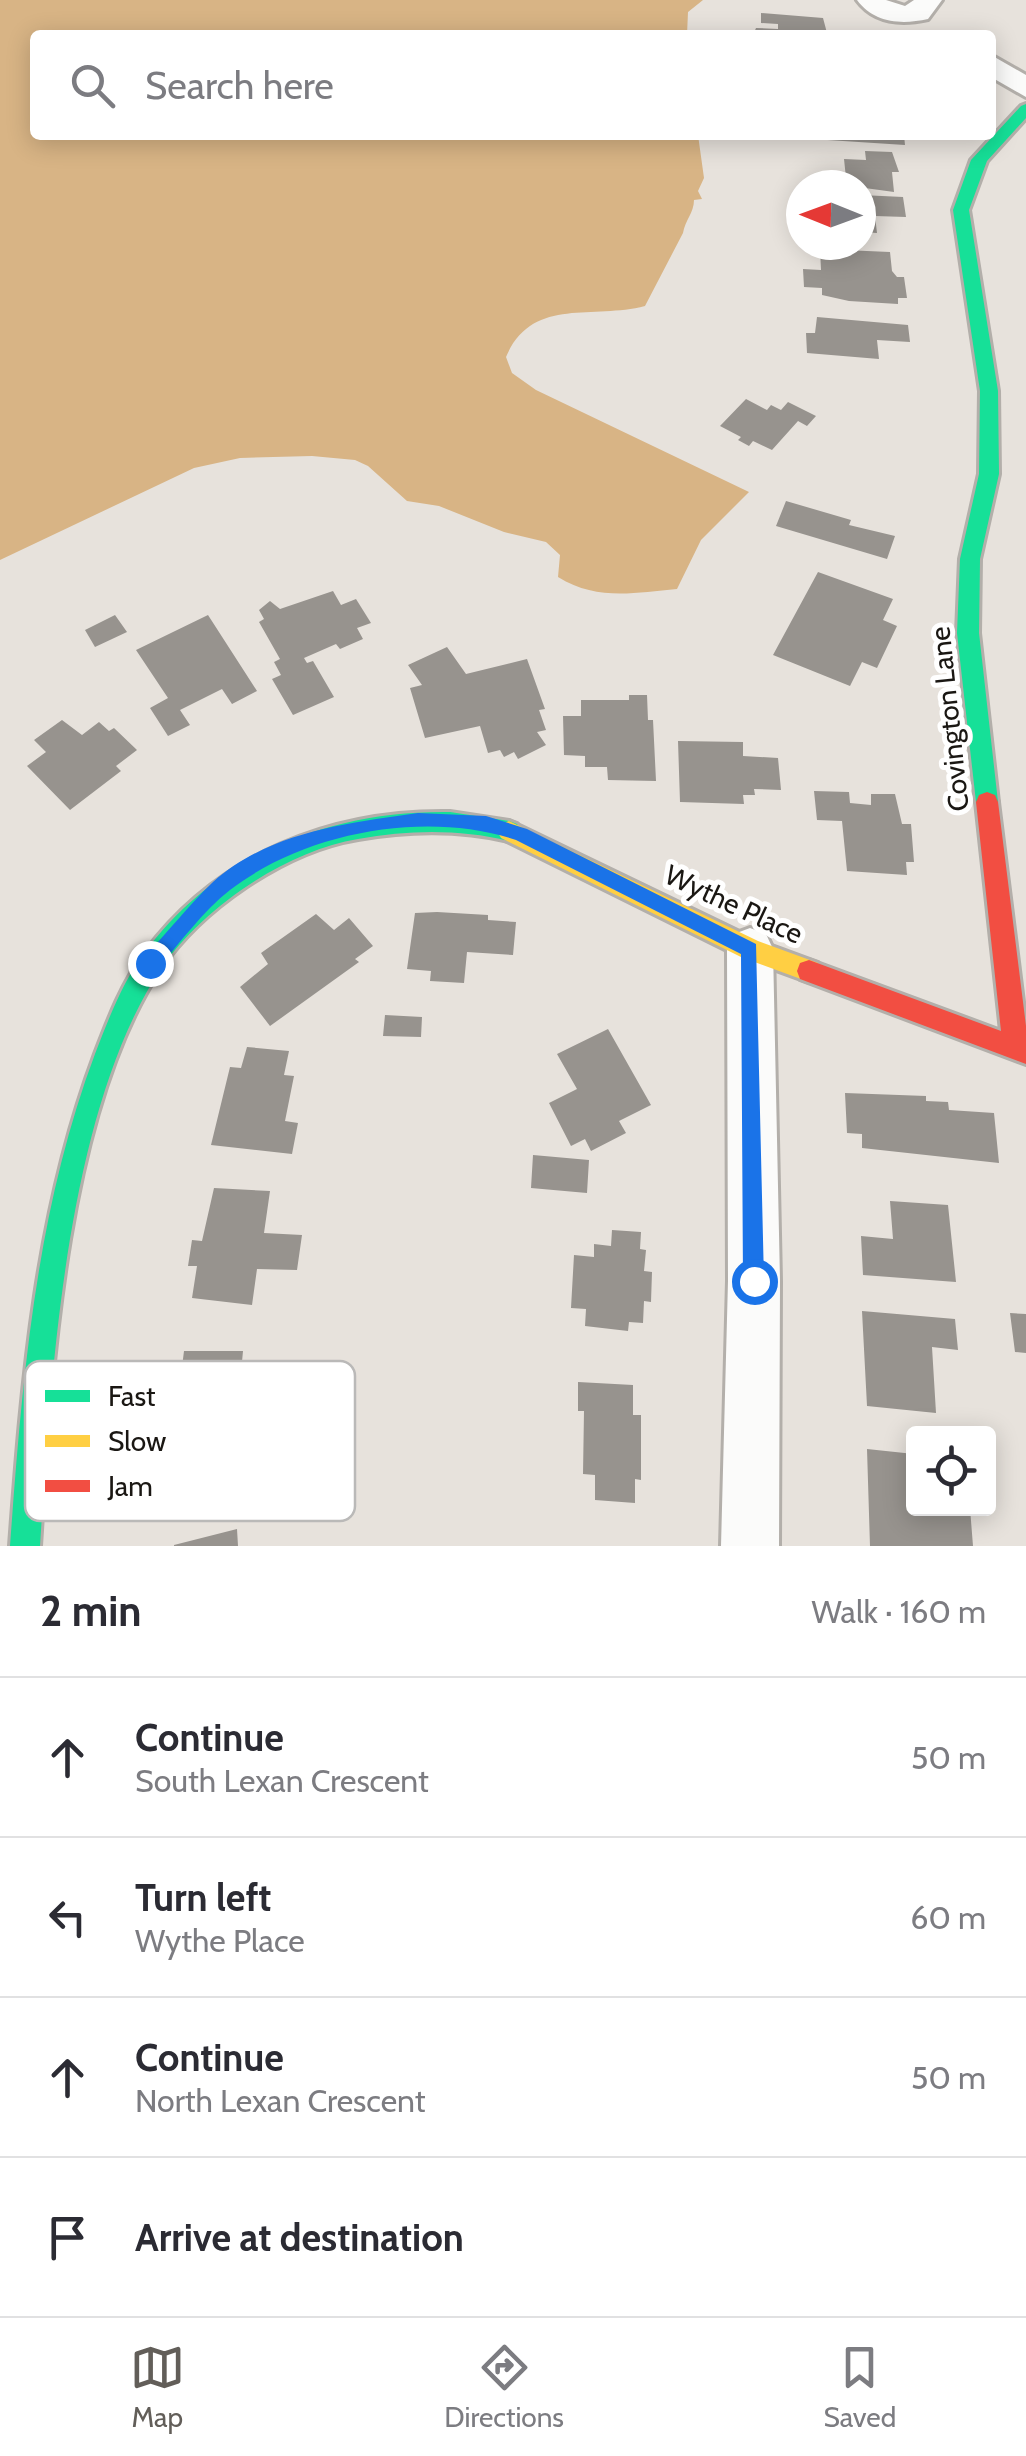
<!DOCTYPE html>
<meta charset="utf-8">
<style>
body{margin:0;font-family:Cabin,sans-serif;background:#f2f2f3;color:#2b2b33}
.controls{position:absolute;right:30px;bottom:30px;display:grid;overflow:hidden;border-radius:10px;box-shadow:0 5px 25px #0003}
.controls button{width:90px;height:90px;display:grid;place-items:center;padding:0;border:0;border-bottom:2px solid #e1e1e2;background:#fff;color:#2b2b33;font:50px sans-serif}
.compass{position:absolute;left:786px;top:170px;width:90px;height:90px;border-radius:50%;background:#fff;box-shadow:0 5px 25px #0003;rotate:271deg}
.stop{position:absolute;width:30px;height:30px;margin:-22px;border:8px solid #1a73e8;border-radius:50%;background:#fff}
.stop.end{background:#1a73e8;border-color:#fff;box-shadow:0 2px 10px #0008}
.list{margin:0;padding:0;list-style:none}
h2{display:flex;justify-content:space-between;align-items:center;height:130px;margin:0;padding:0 40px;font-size:42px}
h2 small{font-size:32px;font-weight:400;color:#7c7c81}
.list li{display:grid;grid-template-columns:65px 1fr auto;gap:30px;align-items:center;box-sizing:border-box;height:160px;padding:0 40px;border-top:2px solid #e1e1e2}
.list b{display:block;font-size:38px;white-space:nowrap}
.list p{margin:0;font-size:32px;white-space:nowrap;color:#7c7c81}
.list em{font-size:32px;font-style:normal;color:#7c7c81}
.icon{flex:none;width:55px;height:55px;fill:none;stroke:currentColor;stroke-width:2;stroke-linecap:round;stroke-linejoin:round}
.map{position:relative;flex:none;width:1026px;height:1546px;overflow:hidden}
.search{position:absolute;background:#fff;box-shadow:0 5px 25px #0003;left:30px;right:30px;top:30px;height:110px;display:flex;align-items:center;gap:25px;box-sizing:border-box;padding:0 35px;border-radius:10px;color:#7c7c81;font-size:38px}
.sheet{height:770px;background:#fff}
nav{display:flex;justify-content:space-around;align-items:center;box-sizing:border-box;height:140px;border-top:2px solid #e1e1e2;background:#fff;font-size:28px;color:#7c7c81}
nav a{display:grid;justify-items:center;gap:5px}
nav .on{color:#625e59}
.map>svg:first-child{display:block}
.water{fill:#d8b485}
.building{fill:#97938e}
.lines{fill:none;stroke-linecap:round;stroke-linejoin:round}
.street-casing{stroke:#b3afaa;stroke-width:6}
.fast-casing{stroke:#b3afaa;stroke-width:6}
.slow-casing{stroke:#b3afaa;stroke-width:6}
.jam-casing{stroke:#b3afaa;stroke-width:6}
.street{fill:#fbfbfa;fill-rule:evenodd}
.fast{fill:#16e098;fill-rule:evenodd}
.slow{fill:#ffcf43;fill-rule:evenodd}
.jam{fill:#f24e42;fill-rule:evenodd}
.route{fill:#1a73e8}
.labels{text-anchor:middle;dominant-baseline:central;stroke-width:10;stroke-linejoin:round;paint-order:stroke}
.street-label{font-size:28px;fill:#1a1713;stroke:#fff}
.key{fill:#fff;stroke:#bab9b8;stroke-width:2.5}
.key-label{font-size:28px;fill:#1a1713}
</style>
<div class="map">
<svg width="1026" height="1546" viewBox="0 0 1026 1546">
<rect width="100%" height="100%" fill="#e7e2dc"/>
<path class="water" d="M0 0H703L688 12 687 35H35V135H698L704 178 698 191 702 199 694 200C694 213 685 220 683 233L645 306C592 320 532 296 506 357L512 373 536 390 749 492 701 540 677 589C633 593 597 601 558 577L560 555 546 542 504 532 439 506 407 501 368 466 355 460 312 456 240 458 194 468 0 560Z"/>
<path class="building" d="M761 13 823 18 827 33 753 35 756 28 778 29V24L761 23Z
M812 135H904L905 145 812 139Z
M865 151 892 152 899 172H892L894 192 843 185 842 178H846L844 159 866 160Z
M861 195 903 197 906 217 875 216 877 233 861 232Z
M820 249 890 252 892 271 897 277H904L907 298H898V304L849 301 822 295V288L804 287 803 269 821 270Z
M817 317 908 325 910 342 877 340 879 359 807 353 806 333H815Z
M746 399 767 410 771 405 781 410 788 402 816 416 807 426 798 421 772 450 753 441 749 446 738 440 741 437 720 426Z
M786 501 851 520 849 525 895 536 887 559 776 526Z
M818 572 893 599 883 620 897 626 877 668 862 662 850 686 773 655Z
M333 591 341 605 356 599 371 623 357 628 363 639 340 649 336 644 304 658 307 663 313 661 334 697 293 715 272 679 281 675 274 662 280 659 259 622 264 619 259 610 270 601 280 609Z
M115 615 127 632 95 647 85 630Z
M208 615 257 691 232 704 222 689 180 710 190 725 168 736 150 708 168 698 136 650Z
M447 647 466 674 527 659 545 709 539 710 546 730 537 732 546 745 518 759 514 752 504 757 500 750 488 753 480 726 425 738 410 688 422 685 408 665Z
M629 695H647L648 720H653L656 781 608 780 607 767H585V756L564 755 563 716H581V700H629Z
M62 720 82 735 99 722 109 731 114 728 137 750 116 766 121 771 70 810 27 766 46 752 34 740Z
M678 741 743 742V756L778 758 781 790 754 789 755 795H743L744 804 680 802Z
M814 791 849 792 850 803 871 805V794H895L902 824H911L914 862H906L907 875 847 871 842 821 817 820Z
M437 912 488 915V920L516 922 513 955 467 952 464 983 430 981 431 971 407 969 415 913Z
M316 914 334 930 349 918 373 946 355 959 359 962 270 1026 240 987 268 964 261 953Z
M385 1015 422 1017 421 1037 383 1036Z
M608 1029 651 1105 619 1121 626 1133 591 1151 585 1139 571 1146 549 1103 577 1089 557 1054Z
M247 1047 289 1051 284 1075 294 1076 285 1121 298 1123 292 1154 211 1145 230 1067 241 1068Z
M845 1093 926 1096V1101L948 1102 949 1110 994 1113 999 1163 862 1148V1134L847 1133Z
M533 1155 589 1160 587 1193 531 1188Z
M214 1188 270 1191 264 1233 302 1235 297 1270 257 1269 252 1305 192 1298 197 1266H188L192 1240 202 1241Z
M890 1201 948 1205 956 1282 863 1275 861 1236 893 1239Z
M612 1230 641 1232 640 1249 646 1250 644 1271 652 1272 651 1302 644 1301 643 1323 629 1322 628 1331 585 1326 586 1309 571 1308 574 1255 594 1257V1244L611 1246Z
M862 1311 955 1319 958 1350 932 1347 936 1413 867 1406Z
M1010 1313 1026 1314V1353L1015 1352Z
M184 1351H243L234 1447 252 1448 253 1442 288 1441 283 1502 174 1504 179 1457H175L178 1431H174Z
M578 1382 633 1385V1415H641V1480L635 1479V1503L595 1500V1475L583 1474 584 1411H578Z
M867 1449 914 1454V1508H970L973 1546H870Z
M237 1529 238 1546H174V1545Z"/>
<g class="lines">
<defs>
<path id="street" d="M857 0H886L905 6 914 0H942L928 19C901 25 874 23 857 0Z
M991 55 1026 75V97L991 77Z
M750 928 766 934 773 949 780 1281 779 1546H721L728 1281 727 949 734 934Z"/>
<path id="fast" d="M1026 104V118L987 161 969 210 998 391 999 474 980 559 979 633 998 802 995 809 987 812 979 809 976 802 957 633 960 559 979 474 980 391 953 210 971 160 1021 106Z
M450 812 509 821 517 824 521 831 517 838 509 841C459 829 409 830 358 839 285 851 201 909 160 970 65 1115 51 1376 40 1546H10C22 1380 36 1211 95 1054 108 1020 123 981 145 952 218 854 331 810 450 812Z"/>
<path id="slow" d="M509 821 758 941 818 963 821 971 818 979 809 982 741 957 501 838 497 831 501 824Z"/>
<path id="jam" d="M987 792 995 795 998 802 1026 1026V1064L800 979 797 971 800 963 809 960 1001 1031 976 802 979 795Z"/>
</defs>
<use href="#street" class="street-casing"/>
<use href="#fast" class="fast-casing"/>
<use href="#slow" class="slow-casing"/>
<use href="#jam" class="jam-casing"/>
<use href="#street" class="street"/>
<use href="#fast" class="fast"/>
<use href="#slow" class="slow"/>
<use href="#jam" class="jam"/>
</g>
<path class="route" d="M418 813 486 816 527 829 756 944 764 1281 761 1288H746L743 1281 741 954 516 840C426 810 305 832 230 890 203 911 180 943 157 969H144V957C167 933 189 905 213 882 269 832 347 823 418 813Z"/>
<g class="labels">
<g class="street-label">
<text transform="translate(949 719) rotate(-96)">Covington Lane</text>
<text transform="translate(734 904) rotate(25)">Wythe Place</text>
</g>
</g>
<rect x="25" y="1361" width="330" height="160" rx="15" class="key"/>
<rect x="45" y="1390" width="45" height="12" fill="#16e098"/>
<rect x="45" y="1435" width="45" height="12" fill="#ffcf43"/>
<rect x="45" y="1480" width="45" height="12" fill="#f24e42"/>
<g class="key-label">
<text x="108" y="1406">Fast</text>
<text x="108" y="1451">Slow</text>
<text x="108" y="1496">Jam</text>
</g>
</svg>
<div class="controls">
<button><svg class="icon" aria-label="locate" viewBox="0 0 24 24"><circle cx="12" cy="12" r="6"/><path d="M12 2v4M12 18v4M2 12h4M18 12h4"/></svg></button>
</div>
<svg class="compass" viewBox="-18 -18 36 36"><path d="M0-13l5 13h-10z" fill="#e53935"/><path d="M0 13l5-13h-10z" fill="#7c7c81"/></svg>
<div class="stop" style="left:754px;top:1281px"></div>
<div class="stop end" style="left:150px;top:963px"></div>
<div class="search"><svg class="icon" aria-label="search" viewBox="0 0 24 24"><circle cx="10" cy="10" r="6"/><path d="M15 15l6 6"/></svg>Search here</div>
</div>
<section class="sheet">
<h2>2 min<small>Walk · 160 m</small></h2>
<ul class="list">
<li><svg class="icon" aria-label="ahead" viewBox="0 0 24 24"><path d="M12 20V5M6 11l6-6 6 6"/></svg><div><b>Continue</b><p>South Lexan Crescent</p></div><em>50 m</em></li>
<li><svg class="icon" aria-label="left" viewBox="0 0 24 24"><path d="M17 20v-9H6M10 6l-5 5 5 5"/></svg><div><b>Turn left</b><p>Wythe Place</p></div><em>60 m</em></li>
<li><svg class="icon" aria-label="ahead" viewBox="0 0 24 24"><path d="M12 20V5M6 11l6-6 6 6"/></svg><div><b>Continue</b><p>North Lexan Crescent</p></div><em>50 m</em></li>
<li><svg class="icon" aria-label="arrive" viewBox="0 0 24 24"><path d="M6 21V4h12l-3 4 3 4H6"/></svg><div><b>Arrive at destination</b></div></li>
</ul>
</section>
<nav>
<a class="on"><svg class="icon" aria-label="map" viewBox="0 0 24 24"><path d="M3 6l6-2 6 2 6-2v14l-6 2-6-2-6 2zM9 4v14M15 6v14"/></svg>Map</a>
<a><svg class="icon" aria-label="directions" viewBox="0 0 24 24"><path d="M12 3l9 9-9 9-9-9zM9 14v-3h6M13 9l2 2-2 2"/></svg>Directions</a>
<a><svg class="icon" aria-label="saved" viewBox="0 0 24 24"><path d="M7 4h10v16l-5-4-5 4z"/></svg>Saved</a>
</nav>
